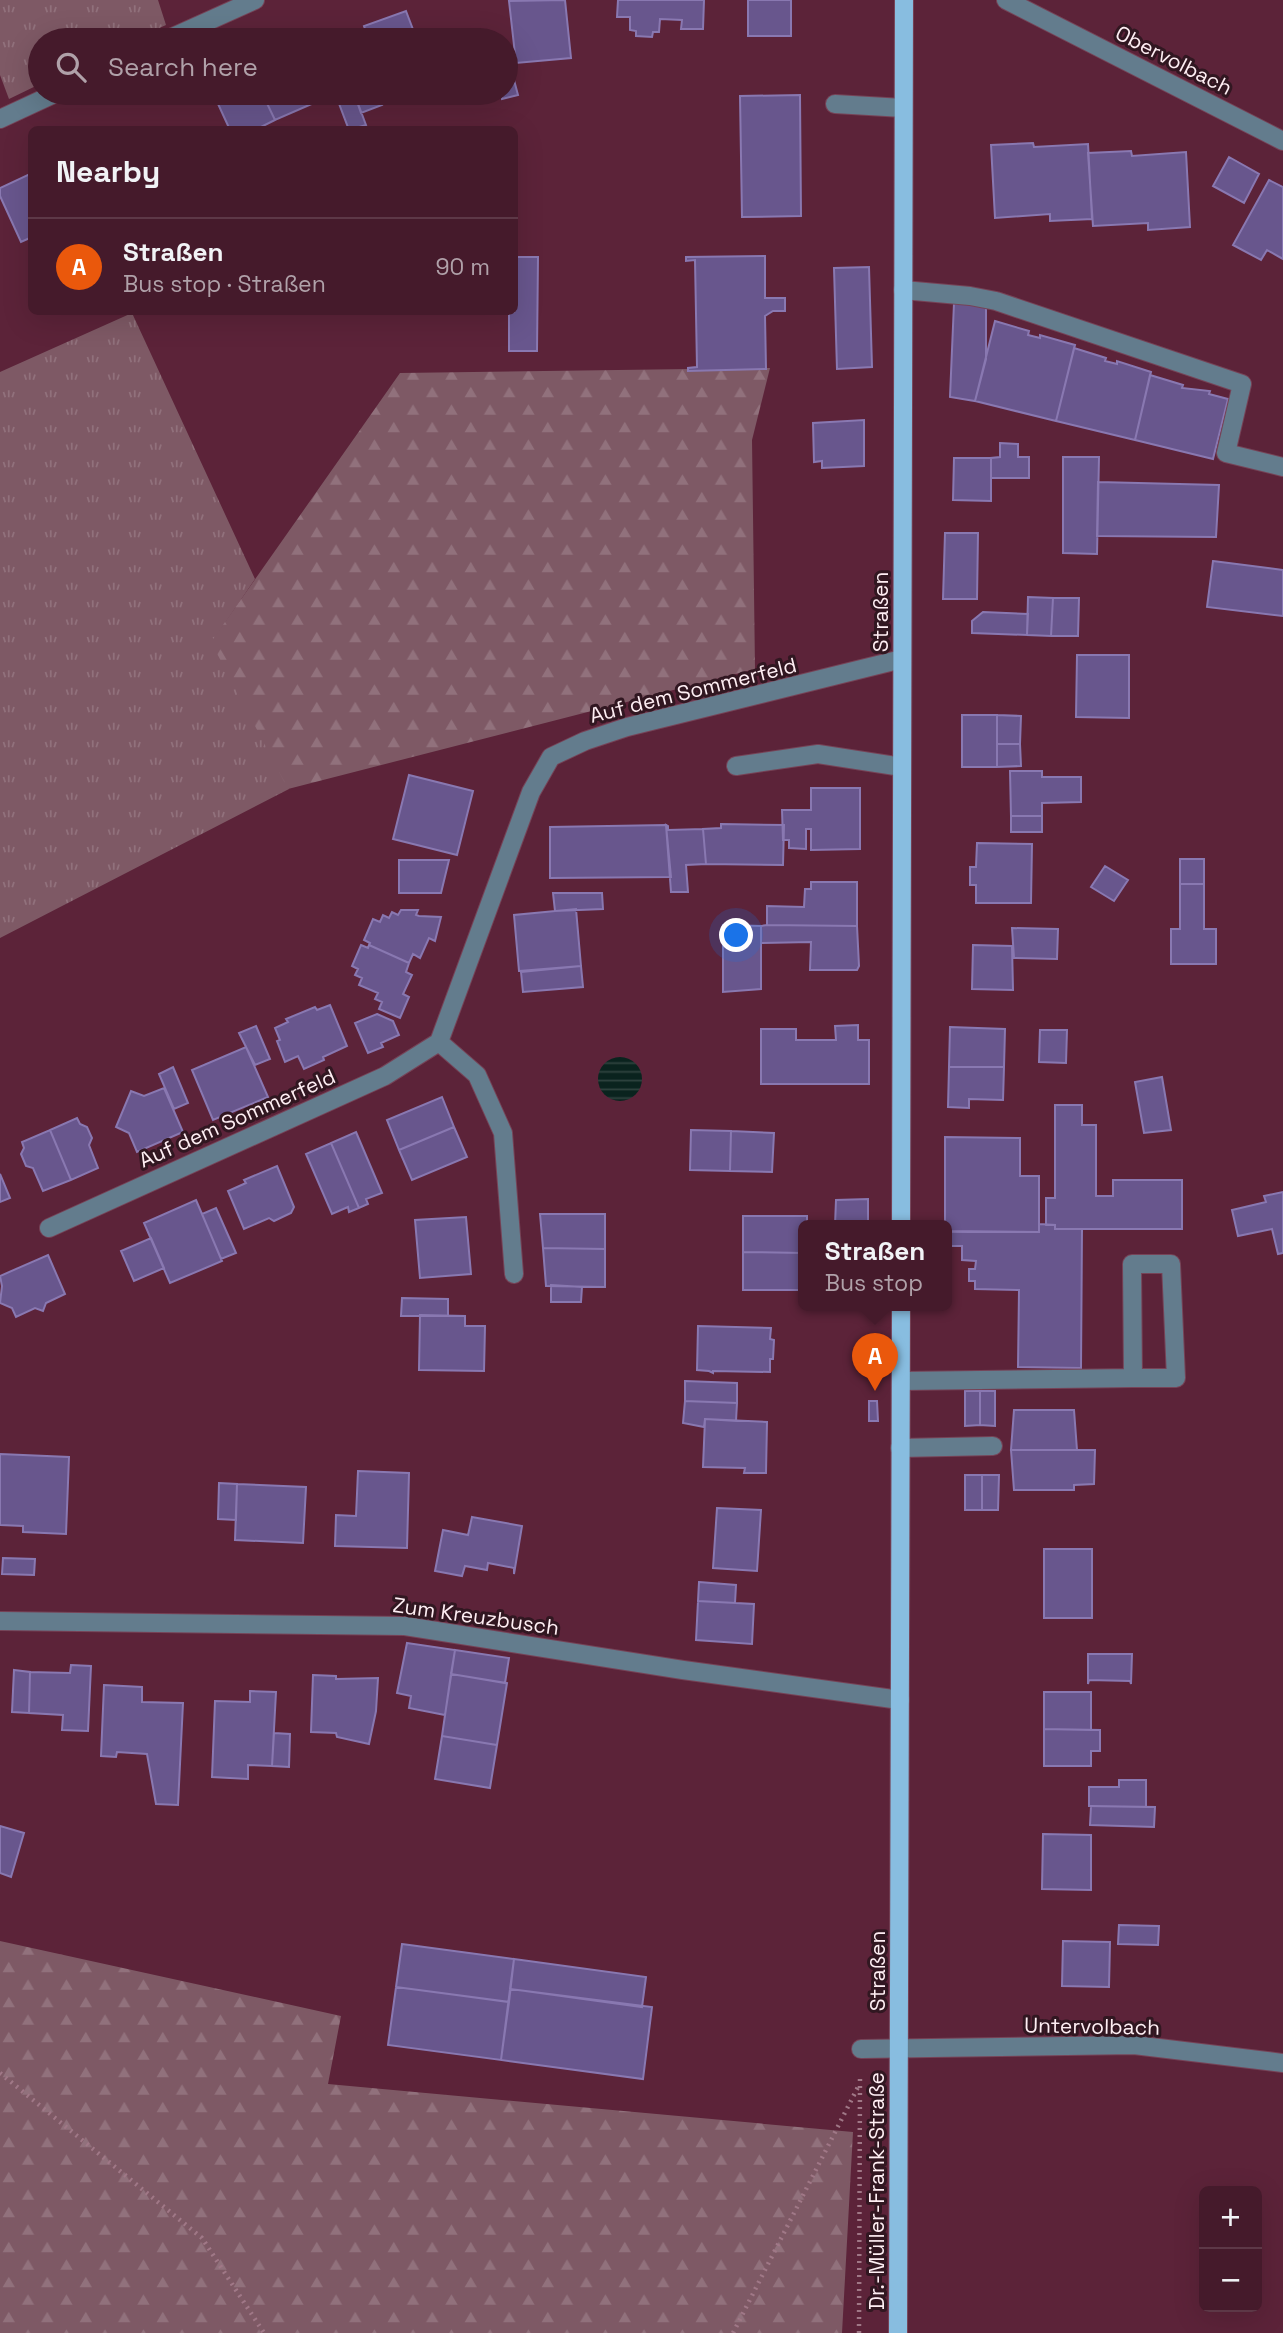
<!DOCTYPE html>
<meta charset="utf-8">
<style>
body{margin:0;font-family:"Space Grotesk",sans-serif;background:#4c2333;color:#f1f3f6}
.controls{position:absolute;right:21px;bottom:21px;display:grid;overflow:hidden;border-radius:10px;box-shadow:0 7px 28px #0002}
.controls button{width:63px;height:63px;display:grid;place-items:center;padding:0;border:0;border-bottom:2px solid #5d3847;background:#451a2b;color:#f1f3f6;font:35px sans-serif}
.you{position:absolute;left:737px;top:936px;width:24px;height:24px;margin:-18px;border:5px solid #fff;border-radius:50%;background:#1a73e8;box-shadow:0 0 0 10px #1a73e833}
.badge{display:grid;place-items:center;width:46px;height:46px;border-radius:50%;background:#ea580c;color:#fff;font-size:23px;font-weight:700}
.pin{position:absolute;translate:-50% -58px;filter:drop-shadow(0 2px 4px #0008)}
.pin::after{content:'';position:absolute;top:37px;width:24px;height:21px;background:inherit;clip-path:polygon(0 0,100% 0,50% 100%)}
.popup{position:absolute;left:798px;top:1220px;width:154px;height:91px;box-sizing:border-box;display:grid;place-content:center;border-radius:10px;background:#451a2b;filter:drop-shadow(0 2px 5px #0005);font-size:23px;white-space:nowrap;color:#b0a1a9}
.popup b{font-size:26px;color:#f1f3f6}
.popup::after{content:'';position:absolute;left:50%;top:100%;margin-left:-14px;border:14px solid transparent;border-top-color:#451a2b}
.list{margin:0;padding:0;list-style:none}
h2{display:flex;justify-content:space-between;align-items:center;height:91px;margin:0;padding:0 28px;font-size:30px}
h2 small{font-size:23px;font-weight:400;color:#b0a1a9}
.list li{display:grid;grid-template-columns:46px 1fr auto;gap:21px;align-items:center;box-sizing:border-box;height:98px;padding:0 28px;border-top:2px solid #5d3847}
.list b{display:block;font-size:26px;white-space:nowrap}
.list p{margin:0;font-size:23px;white-space:nowrap;color:#b0a1a9}
.list em{font-size:23px;font-style:normal;color:#b0a1a9}
.icon{flex:none;width:38px;height:38px;fill:none;stroke:currentColor;stroke-width:2;stroke-linecap:round;stroke-linejoin:round}
.map{position:relative;flex:none;width:1283px;height:2333px;overflow:hidden}
.search{position:absolute;background:#451a2b;box-shadow:0 7px 28px #0002;left:28px;top:28px;width:490px;height:77px;display:flex;align-items:center;gap:18px;box-sizing:border-box;padding:0 24px;border-radius:38px;color:#b0a1a9;font-size:26px}
.panel{position:absolute;background:#451a2b;box-shadow:0 7px 28px #0002;left:28px;top:126px;width:490px;height:189px;border-radius:10px}
.map>svg:first-child{display:block}
.grass{fill:url(#grass-tufts)}
.forest{fill:url(#forest-firs)}
.water{fill:url(#water-rules)}
.building{fill:#68568d;stroke:#8978b1;stroke-width:2}
.lines{fill:none;stroke-linecap:round;stroke-linejoin:round}
.minor-casing{stroke:#764357;stroke-width:20}
.major-casing{stroke:#764357;stroke-width:20}
.path{stroke:#a07887;stroke-width:4.5;stroke-dasharray:2 5;stroke-linecap:butt}
.minor{stroke:#637c8d;stroke-width:18}
.major{stroke:#88bde0;stroke-width:18}
.labels{text-anchor:middle;dominant-baseline:central;stroke-width:6;stroke-linejoin:round;paint-order:stroke}
.street-label{font-size:21px;fill:#feeef3;stroke:#311721}
</style>
<div class="map">
<svg width="1283" height="2333" viewBox="0 0 1283 2333">
<defs>
<pattern id="grass-tufts" width="24" height="20" patternUnits="userSpaceOnUse" patternTransform="scale(1.75)"><rect width="24" height="20" fill="#7e5965"/><path d="M3 7l-1-3M5 7V3M7 7l1-3M15 17l-1-3M17 17v-4M19 17l1-3" fill="none" stroke="#91717c"/></pattern>
<pattern id="forest-firs" width="22" height="20" patternUnits="userSpaceOnUse" patternTransform="scale(1.75)"><rect width="22" height="20" fill="#7e5965"/><path d="M5 1l3.5 6h-7zM16 11l3.5 6h-7z" fill="#91717c"/></pattern>
<pattern id="water-rules" width="6" height="5" patternUnits="userSpaceOnUse" patternTransform="scale(1.75)"><rect width="6" height="5" fill="#0a231e"/><path d="M0 2.5h6" fill="none" stroke="#2f433f"/></pattern>
</defs>
<rect width="100%" height="100%" fill="#5c2339"/>
<path class="grass" d="M0 0H158L166 25 133 40H40V84L9 99 0 75Z
M132 313 255 579 212 642 289 789 0 938V372Z"/>
<path class="forest" d="M770 368 752 440 755 669 288 789 211 642 400 373Z
M0 1941 341 2016 328 2084 853 2132 842 2333H0Z"/>
<path class="water" d="M598 1079a22 22 0 1 1 44 0a22 22 0 1 1-44 0Z"/>
<path class="building" d="M565 0 571 58 516 63 509 1Z
M618 0H704L703 29H681L682 20 660 19 659 32H653L652 37 636 36V31L630 30V17H617Z
M748 0H791V36H748Z
M406 11 417 40H369L364 26Z
M510 65 518 95 502 99 501 93H506V66Z
M213 93H262L275 120 255 130H230Z
M262 93H309L314 103 275 120Z
M335 93H354L366 125 349 130Z
M354 93H377L382 105 361 113Z
M800 95 801 216 742 217 740 96Z
M1033 143 1034 147 1088 144 1092 219 1050 221V214L995 218 991 145Z
M1131 151 1132 156 1186 152 1190 227 1148 230V223L1093 226 1088 153Z
M1229 157 1259 174 1244 203 1213 186Z
M32 173V237L21 242 0 196V188Z
M1269 180 1283 187V259L1267 250 1261 260 1233 245Z
M765 256V298H785V311H773L765 316 766 369 688 371V368L697 367 695 260 686 261V257Z
M514 257H538L537 351H509V312H514Z
M869 267 872 367 837 369 834 268Z
M954 303 986 304V359L975 401 950 397Z
M995 321 1029 331 1028 335 1040 338V335L1075 345 1056 421 975 401Z
M1074 348 1106 358 1105 361 1117 364V361L1151 372 1135 440 1056 421Z
M1150 375 1183 385 1182 388 1210 391 1209 394 1228 399 1213 459 1135 440Z
M864 420V466L822 468V461L814 462 813 423Z
M1000 443 1018 444V457H1029V478H991V458L1000 457Z
M1063 457H1099L1097 554 1063 553Z
M954 458H991V501L953 500Z
M1098 482 1219 485 1216 537 1097 536Z
M945 533H978L977 599H943Z
M1213 561 1283 570V616L1207 607Z
M1028 597 1053 598 1051 636 1027 635Z
M1053 598H1079L1078 636H1051Z
M983 612 1028 614 1027 635 972 633V621Z
M1077 655H1129V718L1076 717Z
M962 715H997V767H962Z
M997 715 1021 716 1020 744H997Z
M997 744H1020L1021 766 997 767Z
M1010 771H1042V777H1081V802L1042 803V816H1011Z
M409 775 473 791 457 855 393 839Z
M811 788H860V849L811 850V829H806V849L789 848V840H783L782 810H811Z
M1011 816H1042V832H1011Z
M721 824 784 825 783 865 706 864 703 829 721 828Z
M666 825 671 877 550 878V827Z
M666 825 668 826V830L703 829 706 864 686 865 688 892H671Z
M977 843 1032 844 1031 903H976V885H970V867H976Z
M1180 859H1204V884H1180Z
M399 860H449L441 893H399Z
M1105 866 1128 880 1114 901 1091 887Z
M811 882H857V926L767 925V906L804 907 805 889H811Z
M1180 884H1204V929H1216V964H1171V929H1180Z
M553 893H602L603 909 555 911Z
M576 909 581 966 519 971 514 915Z
M401 910H418L416 915 419 916 441 917 435 941 429 938 420 958 413 954 409 963 369 945 370 943 364 940 373 919 380 922 383 915 389 918 392 912 398 915Z
M723 925 761 926V989L723 992Z
M767 925 857 926 859 966 857 970H810L811 942 761 943V926Z
M1012 928 1058 929 1057 959 1014 958Z
M361 945 368 948 369 945 409 963 406 972 412 975 403 994 409 997 400 1018 379 1009 382 1002 375 999 378 993 359 985 362 978 355 975 358 969 352 966Z
M973 945 1012 946 1013 990 972 989Z
M581 966 583 987 523 992 521 972Z
M330 1005 347 1046 323 1057 324 1060 304 1069 298 1056 285 1062 277 1041 280 1040 275 1028 288 1022 286 1019 315 1007 317 1010Z
M377 1014 393 1021 399 1035 381 1043 383 1047 368 1053 355 1023Z
M858 1025V1040H869V1084H761V1029H796V1040H836L835 1026Z
M256 1026 270 1059 255 1065 239 1033Z
M950 1027 1005 1029 1004 1067H949Z
M1040 1030H1067L1066 1063 1039 1062Z
M246 1047 268 1097 213 1120 192 1070Z
M173 1067 188 1103 174 1109 159 1074Z
M949 1067H1004L1003 1100 969 1099V1108L948 1107Z
M1162 1077 1171 1130 1144 1133 1135 1082Z
M164 1088 183 1132 137 1152 129 1133 116 1127 131 1091 144 1096Z
M442 1097 454 1127 399 1150 387 1120Z
M1055 1105H1082V1125H1096V1196H1113V1180H1182V1229H1055V1225H1046V1198H1055Z
M77 1118 80 1124 87 1127 92 1138 89 1145 98 1168 71 1180 50 1130Z
M454 1127 467 1157 412 1180 399 1150Z
M50 1130 71 1180 43 1191 33 1168 26 1166 21 1154 24 1148 22 1142Z
M691 1130 731 1131 730 1171 690 1170Z
M731 1131 774 1133 772 1172 730 1171Z
M356 1132 382 1193 366 1199 368 1204 359 1208 331 1143Z
M945 1137 1020 1138V1176H1039V1232L947 1231V1225H945Z
M331 1143 359 1208 349 1212 348 1207 332 1214 306 1154Z
M277 1166 294 1207 291 1213 274 1221 269 1218 244 1229 228 1191 246 1183 244 1180Z
M0 1174 10 1198 0 1202Z
M1283 1192V1253L1278 1254 1272 1229 1238 1236 1232 1210 1266 1202 1264 1196Z
M868 1199V1225H835L836 1200Z
M196 1200 222 1261 170 1283 144 1223Z
M216 1208 236 1253 221 1259 202 1214Z
M540 1214H605V1249L543 1248Z
M743 1216H807V1225H803V1253L743 1252Z
M466 1217 471 1274 420 1278 415 1220Z
M1039 1224 1055 1225V1229H1082L1081 1368 1018 1367 1019 1290 975 1289V1281H969V1269H975L976 1261 962 1260V1246H948V1232H1039Z
M151 1238 164 1268 134 1281 121 1251Z
M543 1248 605 1249V1287L546 1286Z
M743 1252 803 1253V1290H743Z
M48 1255 65 1294 46 1303 43 1311 35 1308 16 1317 12 1308 0 1303 2 1286 0 1276Z
M551 1285 582 1287 581 1302H551Z
M402 1298 448 1299V1316H401Z
M420 1315 465 1316V1326H485L484 1371 419 1370Z
M698 1326 771 1328 770 1339 774 1340 773 1359H770V1372L713 1371V1373L709 1371 697 1370Z
M685 1381 737 1383V1403L685 1401Z
M965 1391H980V1425L965 1426Z
M980 1391H995V1426L980 1425Z
M685 1401 737 1403 736 1421 705 1419 704 1427 683 1423Z
M869 1401H877L878 1421H869Z
M1014 1410H1074L1077 1450H1011Z
M705 1419 767 1422 766 1473H744L745 1468 703 1467Z
M1011 1450H1095L1094 1484 1074 1485V1490H1014Z
M0 1454 69 1457 66 1534 23 1532V1526L0 1525Z
M358 1471 409 1473 407 1548 335 1546 336 1515 356 1516Z
M965 1475H982V1510H965Z
M982 1475H999L998 1510H982Z
M219 1483 237 1484 236 1520 218 1519Z
M237 1484 306 1487 303 1543 235 1540Z
M717 1508 761 1510 757 1571 713 1568Z
M472 1517 522 1526 514 1574V1568L488 1563 487 1570 465 1566 462 1576 435 1571 443 1530 468 1535Z
M1044 1549H1092V1618H1044Z
M3 1558 35 1559 34 1575 2 1574Z
M699 1582 736 1585 735 1603 698 1601Z
M698 1601 754 1604 752 1644 696 1640Z
M407 1643 455 1650 445 1715 409 1708 411 1696 397 1693Z
M455 1650 509 1658 505 1683 451 1674Z
M1088 1654H1132L1131 1684 1130 1681 1089 1680 1088 1684Z
M71 1665 91 1666 88 1731 62 1730 63 1715 29 1713 30 1672 70 1673Z
M14 1670 30 1672 29 1713 12 1712Z
M451 1674 507 1683 497 1745 442 1736Z
M313 1675 336 1676V1679L378 1678 376 1711 369 1744 337 1737 336 1733 311 1732Z
M104 1685 142 1687V1702L183 1703 178 1805 156 1804 147 1754 117 1752 116 1757 101 1756Z
M250 1691 276 1692 272 1766 248 1765V1779L212 1777 215 1701 250 1702Z
M1044 1692H1091V1730L1044 1729Z
M1044 1729 1100 1730V1751H1091V1766H1044Z
M274 1733 290 1734 289 1767 272 1766Z
M442 1736 497 1745 490 1788 435 1779Z
M1119 1780H1146V1807L1089 1806V1787H1119Z
M1091 1806 1155 1807 1154 1827 1090 1825Z
M0 1826 24 1833 11 1877 0 1873Z
M1043 1834 1091 1835V1890L1042 1889Z
M1119 1925 1159 1926 1158 1945 1118 1944Z
M1063 1941 1110 1942 1109 1987 1062 1986Z
M402 1944 514 1959 509 2002 396 1987Z
M514 1959 646 1977 642 2007 510 1989Z
M396 1987 509 2002 501 2060 388 2045Z
M510 1989 652 2007 643 2079 501 2060Z"/>
<g class="lines">
<defs>
<path id="minor" d="M1006 0 1283 141
M166 40 255 0
M835 104 903 108
M0 119 56 93
M903 290 970 296 996 301 1242 384 1226 453 1283 467
M736 766 818 754 902 767
M439 1042 477 1075 503 1133 514 1274
M49 1228 385 1076 439 1042 531 792 551 757 585 741 627 727 902 659
M1132 1264H1171L1176 1378H1133Z
M901 1381 1133 1378
M900 1448 993 1446
M0 1621 405 1626 683 1670 900 1700
M861 2049 1134 2045 1283 2063"/>
<path id="major" d="M901 1225 904 0
M898 2333 901 1305"/>
</defs>
<use href="#minor" class="minor-casing"/>
<use href="#major" class="major-casing"/>
<path class="path" d="M0 2073 202 2238 264 2333
M733 2333 858 2087
M859 2333 860 2077"/>
<use href="#minor" class="minor"/>
<use href="#major" class="major"/>
</g>
<g class="labels">
<g class="street-label">
<text transform="translate(1174 60) rotate(27)">Obervolbach</text>
<text transform="translate(880 612) rotate(-90)">Straßen</text>
<text transform="translate(693 690) rotate(-14)">Auf dem Sommerfeld</text>
<text transform="translate(237 1118) rotate(-24)">Auf dem Sommerfeld</text>
<text transform="translate(476 1616) rotate(8)">Zum Kreuzbusch</text>
<text transform="translate(877 1971) rotate(-90)">Straßen</text>
<text transform="translate(1092 2026) rotate(1)">Untervolbach</text>
<text transform="translate(876 2191) rotate(-90)">Dr.-Müller-Frank-Straße</text>
</g>
</g>
</svg>
<div class="controls">
<button>+</button>
<button>−</button>
</div>
<div class="you"></div>
<div class="pin badge" style="left:875px;top:1391px">A</div>
<div class="popup"><b>Straßen</b>Bus stop</div>
<div class="search"><svg class="icon" aria-label="search" viewBox="0 0 24 24"><circle cx="10" cy="10" r="6"/><path d="M15 15l6 6"/></svg>Search here</div>
<section class="panel">
<h2>Nearby<small></small></h2>
<ul class="list">
<li><span class="badge">A</span><div><b>Straßen</b><p>Bus stop · Straßen</p></div><em>90 m</em></li>
</ul>
</section>
</div>
